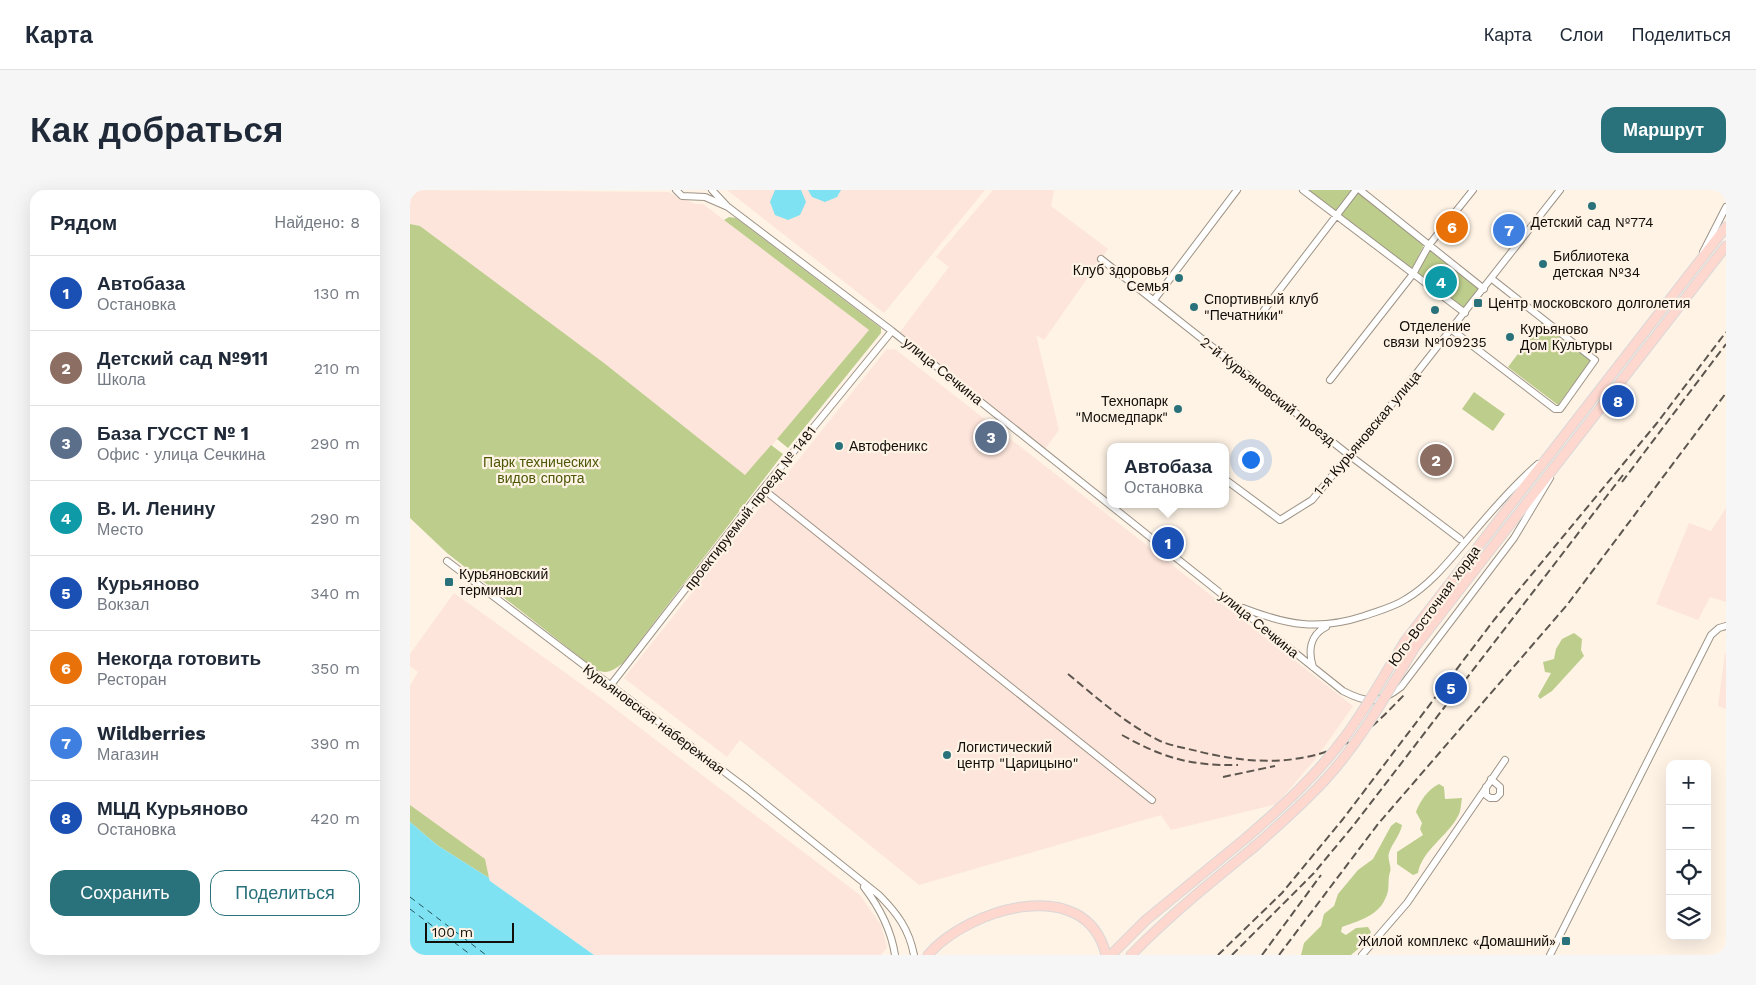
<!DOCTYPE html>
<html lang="ru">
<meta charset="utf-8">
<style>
body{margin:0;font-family:"Work Sans",sans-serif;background:#f6f6f7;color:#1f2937}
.controls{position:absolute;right:15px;bottom:15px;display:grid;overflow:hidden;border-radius:10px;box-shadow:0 5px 20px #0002}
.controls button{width:45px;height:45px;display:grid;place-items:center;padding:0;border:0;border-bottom:1px solid #e0e1e3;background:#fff;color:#1f2937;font:25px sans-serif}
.scale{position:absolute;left:15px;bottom:12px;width:89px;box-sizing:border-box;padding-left:5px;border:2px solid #120e09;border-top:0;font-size:14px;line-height:18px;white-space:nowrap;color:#120e09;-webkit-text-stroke:4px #fef3e5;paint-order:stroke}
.you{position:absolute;left:840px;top:269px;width:18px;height:18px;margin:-12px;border:4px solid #fff;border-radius:50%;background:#1a73e8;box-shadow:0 0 0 8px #1a73e833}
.badge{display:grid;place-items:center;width:32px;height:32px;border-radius:50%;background:#29727b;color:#fff;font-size:16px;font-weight:700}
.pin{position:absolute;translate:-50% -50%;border:2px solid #fff;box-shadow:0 1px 5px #0006}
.popup{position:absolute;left:697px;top:253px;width:122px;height:65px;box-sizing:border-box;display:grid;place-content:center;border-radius:10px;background:#fff;filter:drop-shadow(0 1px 4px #0005);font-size:16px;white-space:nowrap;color:#747a83}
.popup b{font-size:19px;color:#1f2937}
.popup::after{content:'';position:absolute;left:50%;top:100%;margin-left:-10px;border:10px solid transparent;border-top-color:#fff}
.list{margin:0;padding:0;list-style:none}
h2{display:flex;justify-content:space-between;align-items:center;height:65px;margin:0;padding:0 20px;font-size:21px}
h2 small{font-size:16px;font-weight:400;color:#747a83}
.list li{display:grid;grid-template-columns:32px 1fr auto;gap:15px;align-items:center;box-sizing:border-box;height:75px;padding:0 20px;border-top:1px solid #e0e1e3}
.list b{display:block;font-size:19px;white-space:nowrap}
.list p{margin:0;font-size:16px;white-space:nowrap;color:#747a83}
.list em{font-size:16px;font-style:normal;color:#747a83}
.actions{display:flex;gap:10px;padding:15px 20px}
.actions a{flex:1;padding:11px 0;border:1px solid #29727b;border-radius:15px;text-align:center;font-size:18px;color:#29727b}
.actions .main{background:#29727b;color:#fff}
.icon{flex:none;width:28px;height:28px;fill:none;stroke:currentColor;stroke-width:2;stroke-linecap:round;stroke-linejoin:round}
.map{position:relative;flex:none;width:1316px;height:765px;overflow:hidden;border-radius:15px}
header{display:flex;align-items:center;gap:30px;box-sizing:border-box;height:70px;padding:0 25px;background:#fff;border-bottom:1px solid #e0e1e3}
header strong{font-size:24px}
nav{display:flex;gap:28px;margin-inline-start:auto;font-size:18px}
.intro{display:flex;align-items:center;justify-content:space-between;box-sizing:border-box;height:120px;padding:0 30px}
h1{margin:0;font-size:35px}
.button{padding:12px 22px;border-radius:15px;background:#29727b;color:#fff;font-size:18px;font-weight:700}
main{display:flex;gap:30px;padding:0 30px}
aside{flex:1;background:#fff;border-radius:15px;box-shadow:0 5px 20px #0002}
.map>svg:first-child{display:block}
.industrial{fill:#fde5db}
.green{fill:#bdcd8c}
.water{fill:#7fe2f3}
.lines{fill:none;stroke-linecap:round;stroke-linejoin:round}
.ferry{stroke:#26535a;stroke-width:1;stroke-dasharray:6 5;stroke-linecap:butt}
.minor-casing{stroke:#9e9487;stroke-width:8}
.major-casing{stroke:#d9d8d8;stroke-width:11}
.minor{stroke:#fff;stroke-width:6}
.major{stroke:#fed7ce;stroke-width:9}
.rail{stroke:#5c564e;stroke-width:2;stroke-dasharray:8 4;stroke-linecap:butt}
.major-bridge-casing{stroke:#d9d8d8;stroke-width:11;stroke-linecap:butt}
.major-bridge{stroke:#fed7ce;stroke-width:9}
.poi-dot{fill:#29727b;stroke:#fef3e5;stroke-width:2}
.labels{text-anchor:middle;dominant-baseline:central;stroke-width:4.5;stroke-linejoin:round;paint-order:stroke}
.poi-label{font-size:14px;fill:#120e09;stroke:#fef3e5;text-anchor:start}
.street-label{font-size:14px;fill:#120e09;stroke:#fef3e5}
.park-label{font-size:14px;fill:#4b5906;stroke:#fef3e5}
</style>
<header>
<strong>Карта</strong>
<nav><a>Карта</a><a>Слои</a><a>Поделиться</a></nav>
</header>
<div class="intro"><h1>Как добраться</h1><a class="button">Маршрут</a></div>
<main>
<aside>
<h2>Рядом<small>Найдено: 8</small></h2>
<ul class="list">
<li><span class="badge" style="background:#1a4fb4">1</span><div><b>Автобаза</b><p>Остановка</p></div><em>130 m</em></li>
<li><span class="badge" style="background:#8d6e63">2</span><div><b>Детский сад №911</b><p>Школа</p></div><em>210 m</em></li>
<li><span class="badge" style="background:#5c6f8a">3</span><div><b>База ГУССТ № 1</b><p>Офис · улица Сечкина</p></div><em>290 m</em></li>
<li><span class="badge" style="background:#0f9aa8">4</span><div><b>В. И. Ленину</b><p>Место</p></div><em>290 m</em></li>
<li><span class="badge" style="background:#1a4fb4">5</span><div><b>Курьяново</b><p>Вокзал</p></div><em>340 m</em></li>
<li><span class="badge" style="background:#e8710a">6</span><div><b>Некогда готовить</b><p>Ресторан</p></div><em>350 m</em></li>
<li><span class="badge" style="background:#3f7fe0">7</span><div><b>Wildberries</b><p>Магазин</p></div><em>390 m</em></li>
<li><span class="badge" style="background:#1a4fb4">8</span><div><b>МЦД Курьяново</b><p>Остановка</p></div><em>420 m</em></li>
</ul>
<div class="actions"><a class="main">Сохранить</a><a>Поделиться</a></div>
</aside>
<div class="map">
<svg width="1316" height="765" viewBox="0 0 1316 765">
<rect width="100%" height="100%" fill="#fef3e5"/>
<path class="industrial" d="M0 0 258 2 285 14H293L459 140 336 286 194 173 10 36 0 34Z
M317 0H575L474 123Z
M583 0H644L641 16 698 59 634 150 626 145 649 240 635 259 490 142 539 77 526 67Z
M485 159 943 516 907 567 867 614 761 640 751 625 509 695 330 550 317 567 214 488 476 160Z
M1316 318V412L1300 407 1288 430 1246 414 1279 333 1301 341Z
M44 403 192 509 450 705 471 735 477 757 471 765H184L80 691 79 688 0 615V496L8 482 0 476V464Z
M1315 463H1316V519L1308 516Z"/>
<path class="green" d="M898 0H942L926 22Z
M948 2 1014 55 1002 79 930 26Z
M319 27 326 28 471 138V143L378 258 367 249 459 140 314 30Z
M0 34 10 36 194 173 335 285 361 255 373 264 213 473C202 481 197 485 185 479L37 363 0 328Z
M1019 59 1071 100 1056 119 1007 83Z
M1132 132 1182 169 1148 215 1098 177Z
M1064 202 1095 224 1083 241 1052 219Z
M1164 443 1172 449 1171 460 1174 466 1142 501 1130 509 1128 506 1141 483 1135 482 1133 472 1144 469 1146 459 1152 449Z
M1029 594 1034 597 1035 609 1052 608C1051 613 1051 622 1048 626 1038 646 1012 660 1008 683L1003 685 987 674V662L1013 645 1010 639 1012 633 1006 622C1010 611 1018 599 1029 594Z
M0 615 75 669 79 688 27 655 0 632Z
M986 632 992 635C990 646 982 653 979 663 977 669 982 677 980 682 978 688 979 694 978 701 972 725 953 729 932 737L931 742 936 745 946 738 958 737 961 742 955 753 941 765H891L894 753 911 736 914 724 924 716 928 704 948 680 963 669 981 636Z"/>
<path class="water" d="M365 0H391L396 12 390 25 378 30 365 25 360 12Z
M398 0H431L427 7 415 12 402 7Z
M0 632 27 655 79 688 80 691 184 765H10L0 757Z"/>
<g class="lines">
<path class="ferry" d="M0 707 76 765
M0 719 61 765"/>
<defs>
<path id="minor" d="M266 0 272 6 295 7 318 17 482 141 933 501C958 514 969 514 991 497L1104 348 1140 288
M302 0 317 16
M893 0 1055 123
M950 0 1074 99
M1293 62 1316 17
M691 69 939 265 1050 349
M744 110 827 0
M854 120 946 0
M1042 140 1145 219H1150L1153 215 1185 170 1082 89
M920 190 1003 84 1019 55 1063 0
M816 290 870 330 902 310 991 203 1150 0
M353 299 742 610
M37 371 337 599 469 705C487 723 499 739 504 765
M833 418C877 435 908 441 954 426 968 421 984 417 996 409 1020 395 1038 372 1056 351 1079 324 1102 297 1128 274
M903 477C898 461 900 445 916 437
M200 496 353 299 482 141
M1076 597V605L1080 608H1086L1090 604V597L1081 589
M454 697C470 718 481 739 485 765
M952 765 997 713 1095 570
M1140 765 1301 445 1309 438 1316 436"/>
<path id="major" d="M995 451 1316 37
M1005 457 1316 56
M518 765C557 719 676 682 696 765
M701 765 736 730 836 648
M721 765C759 726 801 692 843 658"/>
</defs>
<use href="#minor" class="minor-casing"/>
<use href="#major" class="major-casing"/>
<use href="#minor" class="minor"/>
<use href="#major" class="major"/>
<path class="rail" d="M1212 292 1316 154
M658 484C687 508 716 534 750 551 762 556 775 558 787 561 841 575 901 577 949 546 966 535 980 519 994 505
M712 545C753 568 781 576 828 575
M813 587 865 576
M808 765 872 703 933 629 1084 430 1247 233 1316 142
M822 765 904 683 943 636 1213 285
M852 765 911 685
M869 765 968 634 1157 415 1316 203"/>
<defs>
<path id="major-bridge" d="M836 648C872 617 908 584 937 544 958 515 976 482 995 451
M843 658C868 636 893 614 915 590 951 551 977 503 1005 457"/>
</defs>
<use href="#major-bridge" class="major-bridge-casing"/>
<use href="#major-bridge" class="major-bridge"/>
</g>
<g class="poi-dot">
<circle cx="1182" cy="16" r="5"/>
<circle cx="1133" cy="74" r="5"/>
<circle cx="769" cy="88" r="5"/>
<rect x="1063" y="108" width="10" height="10" rx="2.5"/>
<circle cx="784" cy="117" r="5"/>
<circle cx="1025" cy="120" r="5"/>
<circle cx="1100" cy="147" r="5"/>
<circle cx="768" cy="219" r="5"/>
<circle cx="429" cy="256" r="5"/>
<rect x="34" y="387" width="10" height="10" rx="2.5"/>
<circle cx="537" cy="565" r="5"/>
<rect x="1151" y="746" width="10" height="10" rx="2.5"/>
</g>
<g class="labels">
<g class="poi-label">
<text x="1182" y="32" text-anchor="middle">Детский сад №774</text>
<text x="1143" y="66">Библиотека<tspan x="1143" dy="16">детская №34</tspan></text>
<text x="759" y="80" text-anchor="end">Клуб здоровья<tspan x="759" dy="16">Семья</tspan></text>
<text x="794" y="109">Спортивный клуб<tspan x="794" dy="16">"Печатники"</tspan></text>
<text x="1078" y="113">Центр московского долголетия</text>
<text x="1025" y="136" text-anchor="middle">Отделение<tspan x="1025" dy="16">связи №109235</tspan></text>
<text x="1110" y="139">Курьяново<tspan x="1110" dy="16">Дом Культуры</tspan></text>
<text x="758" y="211" text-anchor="end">Технопарк<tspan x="758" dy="16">"Мосмедпарк"</tspan></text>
<text x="439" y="256">Автофеникс</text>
<text x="49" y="384">Курьяновский<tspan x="49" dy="16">терминал</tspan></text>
<text x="547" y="557">Логистический<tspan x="547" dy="16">центр "Царицыно"</tspan></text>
<text x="1146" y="751" text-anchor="end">Жилой комплекс «Домашний»</text>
</g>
<g class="street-label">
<text transform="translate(533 181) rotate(39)">улица Сечкина</text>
<text transform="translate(858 201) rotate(38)">2-й Курьяновский проезд</text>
<text transform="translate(957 243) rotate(-50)">1-я Курьяновская улица</text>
<text transform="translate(340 318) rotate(-52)">проектируемый проезд № 1481</text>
<text transform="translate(1024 416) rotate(-54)">Юго-Восточная хорда</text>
<text transform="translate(849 434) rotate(39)">улица Сечкина</text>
<text transform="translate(244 529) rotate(37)">Курьяновская набережная</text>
</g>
<g class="park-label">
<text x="131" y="272">Парк технических<tspan x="131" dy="16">видов спорта</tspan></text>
</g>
</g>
</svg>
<div class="controls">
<button>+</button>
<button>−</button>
<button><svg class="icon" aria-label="locate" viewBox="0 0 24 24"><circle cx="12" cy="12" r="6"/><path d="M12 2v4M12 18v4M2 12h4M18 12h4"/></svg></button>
<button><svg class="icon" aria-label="layers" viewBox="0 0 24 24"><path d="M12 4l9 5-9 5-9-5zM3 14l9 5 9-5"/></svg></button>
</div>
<div class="scale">100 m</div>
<div class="you"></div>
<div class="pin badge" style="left:758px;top:353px;background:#1a4fb4">1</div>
<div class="popup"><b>Автобаза</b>Остановка</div>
<div class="pin badge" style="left:1026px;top:270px;background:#8d6e63">2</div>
<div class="pin badge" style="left:581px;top:247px;background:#5c6f8a">3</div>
<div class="pin badge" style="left:1031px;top:92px;background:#0f9aa8">4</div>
<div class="pin badge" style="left:1041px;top:498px;background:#1a4fb4">5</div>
<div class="pin badge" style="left:1042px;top:37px;background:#e8710a">6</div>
<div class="pin badge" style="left:1099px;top:40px;background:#3f7fe0">7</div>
<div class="pin badge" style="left:1208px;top:211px;background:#1a4fb4">8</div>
</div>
</main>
